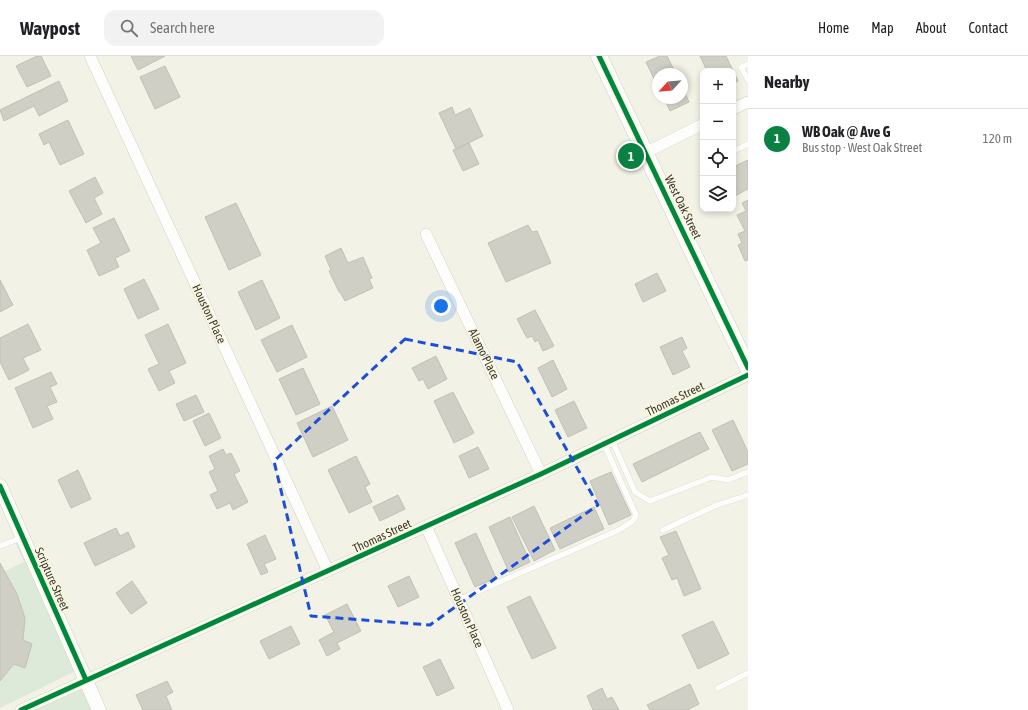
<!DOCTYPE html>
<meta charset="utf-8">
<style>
body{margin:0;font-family:"Asap Condensed",sans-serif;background:#f2f2f2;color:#202124}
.controls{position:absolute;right:12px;top:12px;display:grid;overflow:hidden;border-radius:8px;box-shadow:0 2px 6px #0003}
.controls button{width:36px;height:36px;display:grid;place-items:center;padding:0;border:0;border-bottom:1px solid #e0e0e0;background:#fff;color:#202124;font:20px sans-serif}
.compass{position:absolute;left:652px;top:12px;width:36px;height:36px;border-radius:50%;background:#fff;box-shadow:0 2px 6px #0003;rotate:244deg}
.you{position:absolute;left:441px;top:250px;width:14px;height:14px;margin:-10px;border:3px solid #fff;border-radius:50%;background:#1a73e8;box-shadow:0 0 0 6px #1a73e833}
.badge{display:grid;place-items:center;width:26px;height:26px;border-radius:50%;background:#0b8043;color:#fff;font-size:13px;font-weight:700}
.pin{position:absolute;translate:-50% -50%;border:2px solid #fff;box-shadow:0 1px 4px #0006}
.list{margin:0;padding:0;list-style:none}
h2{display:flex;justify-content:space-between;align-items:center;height:52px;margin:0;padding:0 16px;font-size:17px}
h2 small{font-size:13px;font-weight:400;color:#757577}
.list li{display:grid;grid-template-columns:26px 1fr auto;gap:12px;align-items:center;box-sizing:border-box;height:60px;padding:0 16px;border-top:1px solid #e0e0e0}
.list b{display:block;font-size:15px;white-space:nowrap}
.list p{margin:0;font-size:13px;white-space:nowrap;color:#757577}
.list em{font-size:13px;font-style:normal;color:#757577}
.icon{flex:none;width:22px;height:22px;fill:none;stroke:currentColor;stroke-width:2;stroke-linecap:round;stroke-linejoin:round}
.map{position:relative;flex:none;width:748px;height:654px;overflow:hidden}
header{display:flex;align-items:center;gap:24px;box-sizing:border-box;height:56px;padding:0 20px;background:#fff;border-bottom:1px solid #e0e0e0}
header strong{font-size:19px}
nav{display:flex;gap:22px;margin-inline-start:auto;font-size:14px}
.search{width:280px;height:36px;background:#f2f2f2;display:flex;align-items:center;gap:10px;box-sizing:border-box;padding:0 14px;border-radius:12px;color:#757577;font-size:15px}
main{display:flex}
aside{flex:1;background:#fff}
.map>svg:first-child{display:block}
.green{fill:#deead9}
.building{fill:#d0cfc6;stroke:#c2c0b7}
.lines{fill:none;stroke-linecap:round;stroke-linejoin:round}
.service-casing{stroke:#d1d0c7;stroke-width:6}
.minor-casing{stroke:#d1d0c7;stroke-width:12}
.tertiary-casing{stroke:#d1d0c7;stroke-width:15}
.secondary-casing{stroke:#d1d0c7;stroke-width:17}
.service{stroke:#fdfdfb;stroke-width:5.5}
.minor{stroke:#fdfdfb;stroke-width:11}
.tertiary{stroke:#fdfdfb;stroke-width:14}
.secondary{stroke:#fdfdfb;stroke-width:16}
.cycleway-casing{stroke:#f9f6e0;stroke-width:8}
.cycleway{stroke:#00873e;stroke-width:5}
.marked{fill:none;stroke:#1d4ed8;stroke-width:3;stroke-dasharray:8 5;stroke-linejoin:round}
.labels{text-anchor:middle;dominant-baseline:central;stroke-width:3;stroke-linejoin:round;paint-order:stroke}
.street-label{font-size:12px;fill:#3b3931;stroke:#f9f6e0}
</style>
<header>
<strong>Waypost</strong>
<div class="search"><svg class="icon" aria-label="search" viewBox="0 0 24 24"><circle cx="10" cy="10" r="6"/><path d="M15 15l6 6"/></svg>Search here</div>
<nav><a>Home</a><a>Map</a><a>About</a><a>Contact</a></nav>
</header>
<main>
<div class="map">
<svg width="748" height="654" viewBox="0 0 748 654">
<rect width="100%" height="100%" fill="#f3f2e6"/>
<path class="green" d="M23 481 80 613 0 652V625L32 588 23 584 25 562 17 538 5 515 24 506 14 484Z
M86 624 99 654H24Z"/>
<path class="building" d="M37 0H41L51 20 27 31 16 10Z
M131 0H165L138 14Z
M660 0H667L676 18H658V31L646 6Z
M700 0H726L738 25 733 27V15H707Z
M165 10 180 41 155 53 140 21Z
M59 25 68 45 39 60 34 50 4 65 0 54Z
M682 31 689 46 670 55 664 42H682Z
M452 51 455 59 470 52 483 80 456 93 439 57Z
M68 64 84 98 60 109 49 86 44 89 39 78Z
M469 87 479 108 463 115 453 94Z
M748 104V133L733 141V111Z
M95 121 103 137 94 142 102 158 86 167 69 135Z
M748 144V204L745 205 738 189 742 187 738 178 745 175 737 159 746 155 742 147Z
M236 147 261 199 229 214 205 161Z
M114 162 130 195 115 202 119 211 99 220 87 194 101 187 93 172Z
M528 169 532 176 537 175 551 207 506 226 488 187Z
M341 192 348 207 363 201 372 222 369 223 373 232 345 245 340 236H339L329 215 331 214 325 200Z
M657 217 666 235 643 246 635 228Z
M144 223 159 253 138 263 124 233Z
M0 224 13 249 0 256Z
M262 224 280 262 256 274 238 236Z
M535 254 554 290 543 295 538 284 535 286 532 280 527 282 517 263Z
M28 268 41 294 23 302 29 314 9 324 0 306V282Z
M168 268 186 307 169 315 175 327 159 335 148 313 159 308 145 279Z
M292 269 307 301 277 316 261 284Z
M682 281 687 292 682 295 690 311 673 319 660 291Z
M436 300 447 323 428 333 423 323 419 325 412 312Z
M553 304 567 333 552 341 538 312Z
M303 312 320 348 296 359 279 323Z
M51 316 57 328 50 331 57 346 47 350 53 363 33 372 15 332Z
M453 336 474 377 454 387 434 345Z
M196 339 204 356 184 365 176 348Z
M574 345 587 372 568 381 555 354Z
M332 350 348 384 313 401 297 367Z
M209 357 221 382 205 390 193 365Z
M733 364 748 396V408L732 415 712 374Z
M700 376 709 393 642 426 633 408Z
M478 391 489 413 469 422 459 400Z
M223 393 226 399 231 397 240 415 234 418 248 446 233 454 230 447 217 453 210 439 218 435 209 416 215 413 209 400Z
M356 400 370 428 365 431 372 446 349 457 328 414Z
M78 414 91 443 71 452 58 424Z
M611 416 631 459 609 469 590 425Z
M398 439 405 453 380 465 373 451Z
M534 450 555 494 534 505 512 461Z
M594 451 604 473 560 493 550 472Z
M510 461 530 506 509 516 489 471Z
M116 472 120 480 128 476 135 491 95 510 84 487Z
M676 475 701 533 684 540 677 522 672 524 662 502 669 499 660 481Z
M476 477 496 522 475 531 455 487Z
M265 479 276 503 264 508 268 516 261 519 247 488Z
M0 507 17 538 25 562 23 584 32 588 25 612 14 608 0 625Z
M409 520 419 541 398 551 388 530Z
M132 525 147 547 131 558 116 537Z
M530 540 556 592 532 603 507 551Z
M347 548 361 575 337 587 340 593 327 600 319 584 334 576 325 559Z
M713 565 729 598 698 613 682 579Z
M291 570 300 588 269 603 260 585Z
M440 603 454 632 437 640 423 611Z
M167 625 173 636 166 640 172 654H143L136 639Z
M690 628 699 648 687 654H650L647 649Z
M602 632 607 643 612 641 619 654H593L587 640Z"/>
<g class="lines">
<defs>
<path id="service" d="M748 8 741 11 748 24
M733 95 748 88
M612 384 635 436 650 445 712 421 728 424 748 416
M663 474 717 449 748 439
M0 490 23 481
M458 544 619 474 633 465 636 459 604 388
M718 632 748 617"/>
<path id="minor" d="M90 0 328 515
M733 53 748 46
M645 97 703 68
M426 178 541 418
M426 470 508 654
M21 654 541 418 748 319"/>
<path id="tertiary" d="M0 430 99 654"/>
<path id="secondary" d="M599 0 748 312"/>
</defs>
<use href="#service" class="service-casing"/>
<use href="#minor" class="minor-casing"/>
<use href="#tertiary" class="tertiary-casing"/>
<use href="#secondary" class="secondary-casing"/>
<use href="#service" class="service"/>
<use href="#minor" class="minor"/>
<use href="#tertiary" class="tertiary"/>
<use href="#secondary" class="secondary"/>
<defs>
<path id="cycleway" d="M599 0 748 312
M0 430 86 624
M21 654 541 418 748 319"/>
</defs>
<use href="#cycleway" class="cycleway-casing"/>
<use href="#cycleway" class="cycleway"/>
</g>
<path class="marked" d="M405 283 517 306 598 449 430 569 311 560 274 405Z"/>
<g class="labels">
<g class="street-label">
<text transform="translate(683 151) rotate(64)">West Oak Street</text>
<text transform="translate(209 258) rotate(65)">Houston Place</text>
<text transform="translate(484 298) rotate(64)">Alamo Place</text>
<text transform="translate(675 343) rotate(-26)">Thomas Street</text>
<text transform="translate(382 480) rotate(-25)">Thomas Street</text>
<text transform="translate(52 523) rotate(66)">Scripture Street</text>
<text transform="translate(467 562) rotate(66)">Houston Place</text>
</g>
</g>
</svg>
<div class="controls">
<button>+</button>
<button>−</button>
<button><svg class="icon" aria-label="locate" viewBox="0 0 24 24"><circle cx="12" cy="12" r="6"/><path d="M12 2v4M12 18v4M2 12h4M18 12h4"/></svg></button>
<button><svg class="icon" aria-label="layers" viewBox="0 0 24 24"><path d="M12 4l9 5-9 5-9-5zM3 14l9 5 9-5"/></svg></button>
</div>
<svg class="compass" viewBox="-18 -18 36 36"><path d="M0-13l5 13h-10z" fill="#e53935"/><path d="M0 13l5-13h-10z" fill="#757577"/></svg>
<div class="you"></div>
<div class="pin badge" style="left:631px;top:100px">1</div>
</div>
<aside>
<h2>Nearby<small></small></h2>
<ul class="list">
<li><span class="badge">1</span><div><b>WB Oak @ Ave G</b><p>Bus stop · West Oak Street</p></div><em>120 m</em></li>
</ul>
</aside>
</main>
